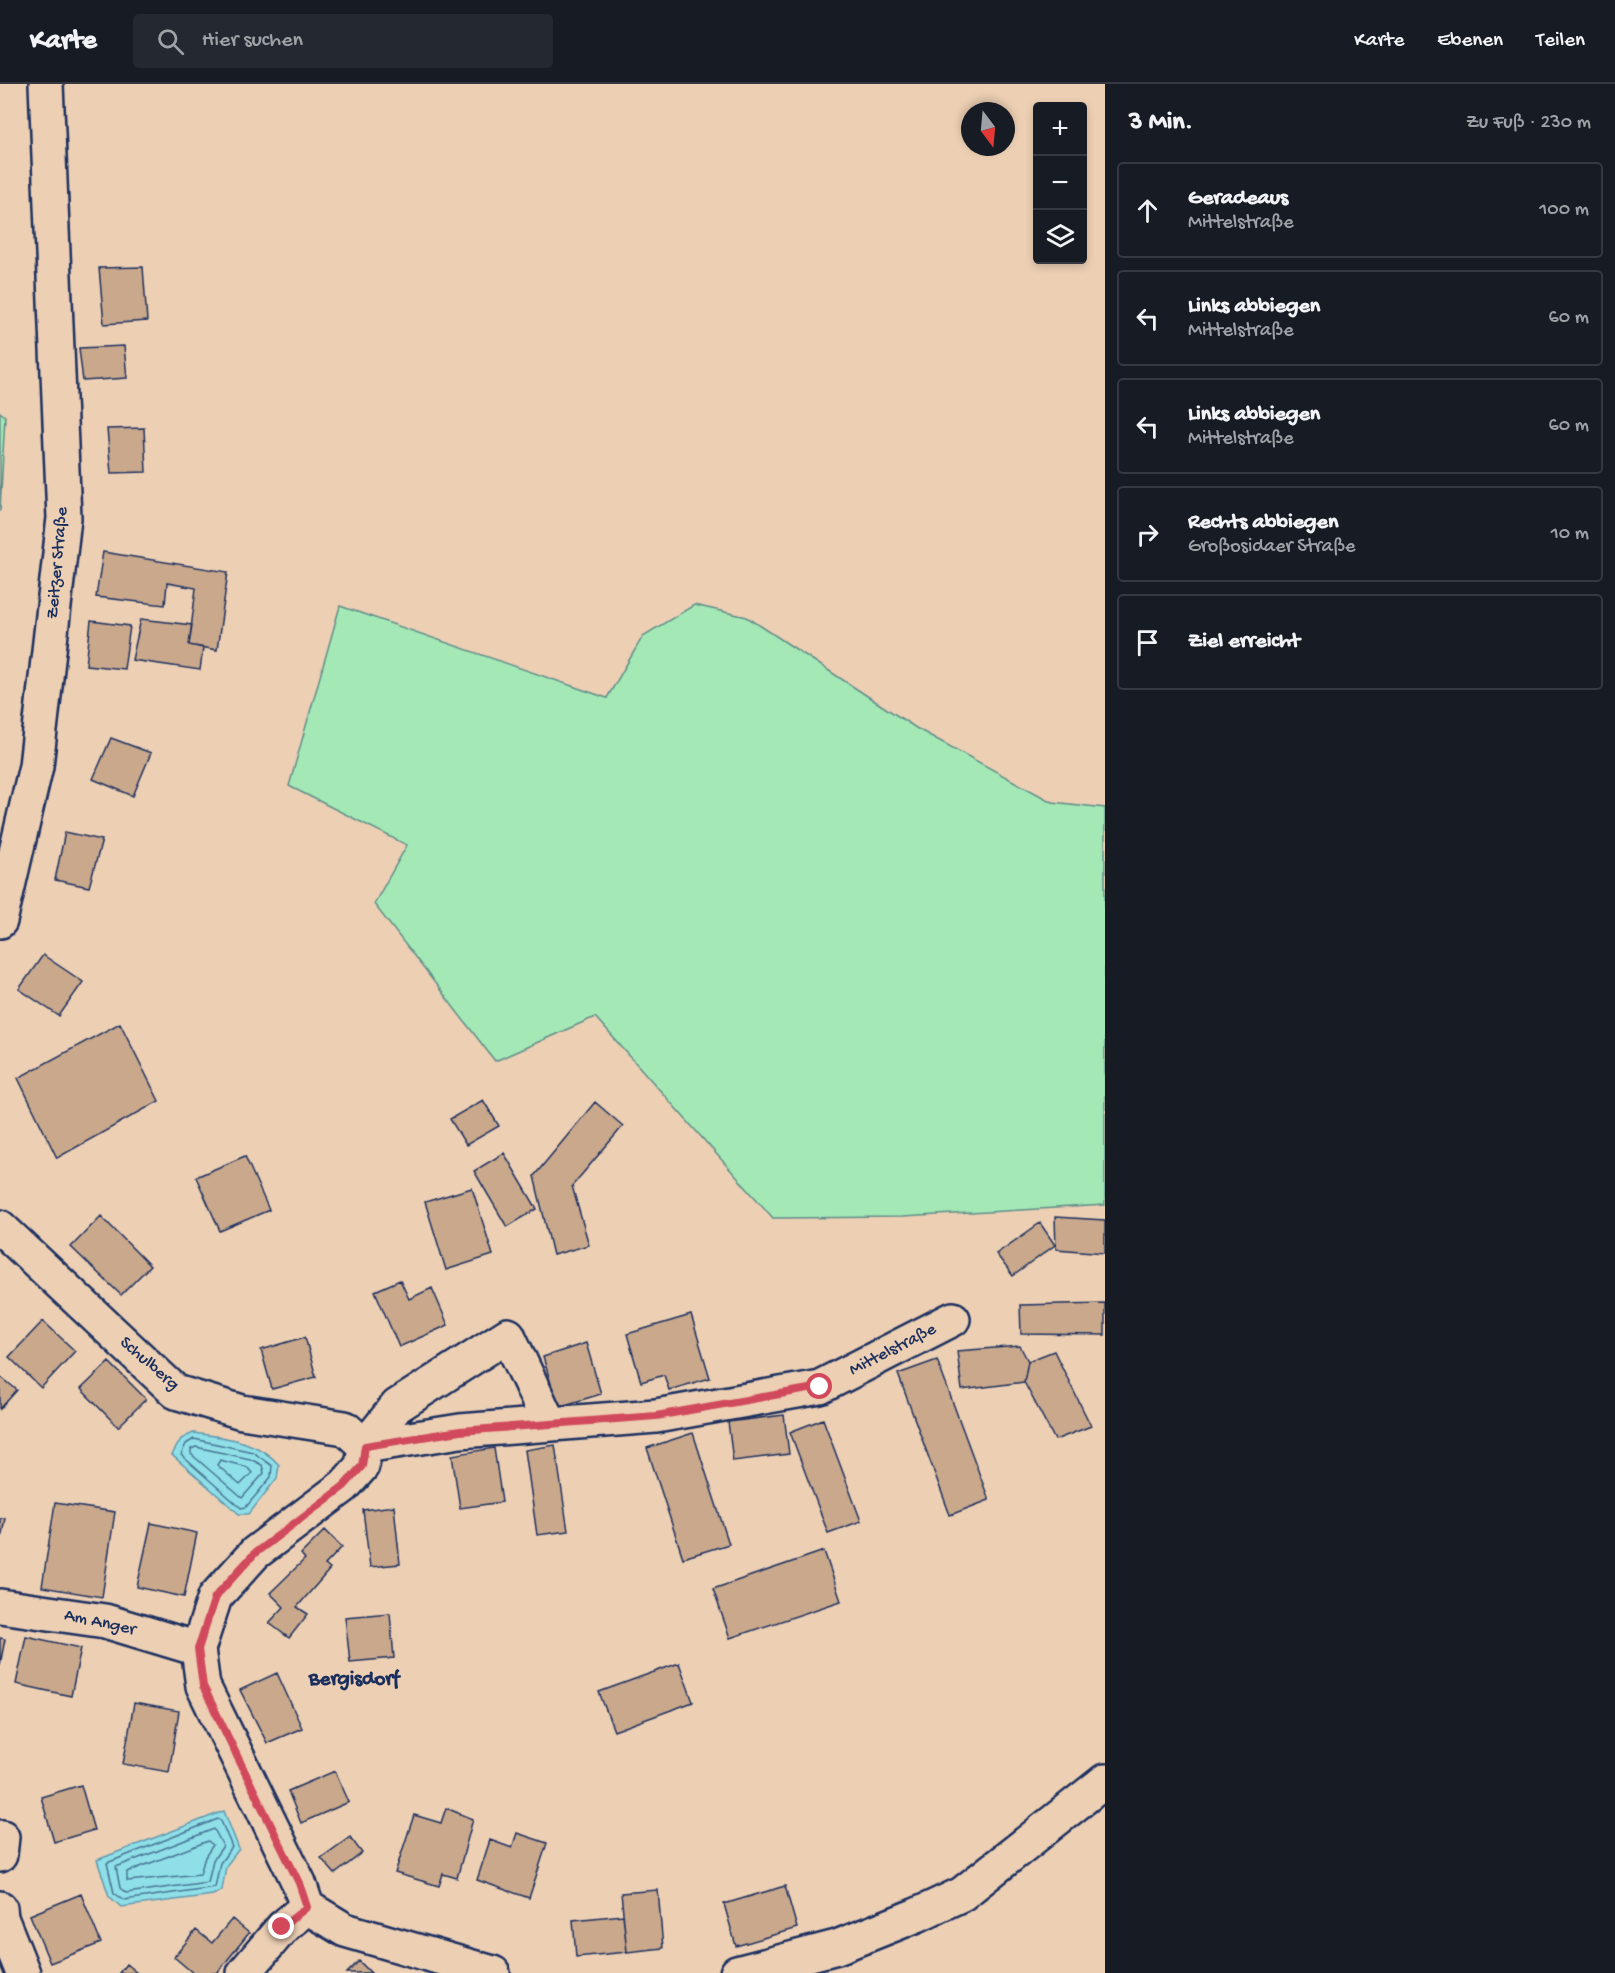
<!DOCTYPE html>
<html lang="de">
<meta charset="utf-8">
<style>
body{margin:0;font-family:"Gochi Hand",sans-serif;background:#242831;color:#f1f3f6}
.controls{position:absolute;right:18px;top:18px;display:grid;overflow:hidden;border-radius:6px;box-shadow:0 3px 9px #0003}
.controls button{width:54px;height:54px;display:grid;place-items:center;padding:0;border:0;border-bottom:2px solid #363941;background:#171b24;color:#f1f3f6;font:30px sans-serif}
.compass{position:absolute;left:961px;top:18px;width:54px;height:54px;border-radius:50%;background:#171b24;box-shadow:0 3px 9px #0003;rotate:164deg}
.stop{position:absolute;width:18px;height:18px;margin:-14px;border:4px solid #d1495b;border-radius:50%;background:#fff}
.stop.end{background:#d1495b;border-color:#fff;box-shadow:0 2px 6px #0008}
.list{margin:0;padding:0;list-style:none}
h2{display:flex;justify-content:space-between;align-items:center;height:78px;margin:0;padding:0 24px;font-size:26px}
h2 small{font-size:20px;font-weight:400;color:#9ea1a6}
.list li{display:grid;grid-template-columns:39px 1fr auto;gap:18px;align-items:center;box-sizing:border-box;height:96px;margin:0 12px 12px;padding:0 12px;border:2px solid #363941;border-radius:6px}
.list b{display:block;font-size:22px;white-space:nowrap}
.list p{margin:0;font-size:20px;white-space:nowrap;color:#9ea1a6}
.list em{font-size:20px;font-style:normal;color:#9ea1a6}
.icon{flex:none;width:33px;height:33px;fill:none;stroke:currentColor;stroke-width:2;stroke-linecap:round;stroke-linejoin:round}
.map{position:relative;flex:none;width:1105px;height:1889px;overflow:hidden}
header{display:flex;align-items:center;gap:36px;box-sizing:border-box;height:84px;padding:0 30px;background:#171b24;border-bottom:2px solid #363941}
header strong{font-size:28px}
nav{display:flex;gap:33px;margin-inline-start:auto;font-size:21px}
.search{width:420px;height:54px;background:#242831;display:flex;align-items:center;gap:15px;box-sizing:border-box;padding:0 21px;border-radius:6px;color:#9ea1a6;font-size:22px}
main{display:flex}
aside{flex:1;background:#171b24}
.map>svg:first-child{display:block}
.green{fill:#a4e9b5;stroke:#608c8a;stroke-width:1.5}
.water{fill:#8edfe7;stroke:#6099b0;stroke-width:1.5}
.lines{fill:none;stroke-linecap:round;stroke-linejoin:round}
.shore{stroke:#497595;stroke-width:1.5}
.building{fill:#c9a88c;stroke:#1b2f5e;stroke-width:1.5}
.minor-casing{stroke:#1b2f5e;stroke-width:38}
.minor{stroke:#edd0b4;stroke-width:33}
.route{stroke:#d1495b;stroke-width:8}
.labels{text-anchor:middle;dominant-baseline:central;stroke-width:4.5;stroke-linejoin:round;paint-order:stroke}
.street-label{font-size:18px;fill:#1b2f5e;stroke:#edd0b4}
.quarter-label{font-size:21px;font-weight:bold;fill:#1b2f5e;stroke:#edd0b4}
</style>
<header>
<strong>Karte</strong>
<div class="search"><svg class="icon" aria-label="search" viewBox="0 0 24 24"><circle cx="10" cy="10" r="6"/><path d="M15 15l6 6"/></svg>Hier suchen</div>
<nav><a>Karte</a><a>Ebenen</a><a>Teilen</a></nav>
</header>
<main>
<div class="map">
<svg width="1105" height="1889" viewBox="0 0 1105 1889">
<rect width="100%" height="100%" fill="#edd0b4"/>
<filter id="ink" filterUnits="userSpaceOnUse"><feTurbulence type="fractalNoise" baseFrequency=".0167" numOctaves="2"/><feDisplacementMap in="SourceGraphic" scale="12" xChannelSelector="R" yChannelSelector="G"/><feConvolveMatrix kernelMatrix="1 2 1 2 8 2 1 2 1" color-interpolation-filters="sRGB"/></filter>
<g filter="url(#ink)">
<path class="green" d="M0 328 5 332 0 427Z
M694 521 747 533 916 644 1052 718 1105 724V1121L903 1133 773 1134 595 933 495 977 374 820 407 761 289 702 340 522 607 614 643 552Z"/>
<path class="water" d="M193 1349C223 1353 258 1356 279 1381L277 1394 249 1430H239L172 1371 181 1355Z
M224 1727 239 1765 226 1782 222 1806 213 1811 121 1823 109 1812 97 1776Z"/>
<g class="lines">
<path class="shore" d="M194 1355 253 1368 272 1382 271 1393 246 1423 241 1424 181 1371 186 1360Z
M196 1363 250 1375 262 1381 264 1389 242 1414 191 1370V1365Z
M220 1376 247 1383 252 1389 240 1401 217 1381Z
M218 1735 221 1737 232 1763 220 1779 215 1803 124 1816 114 1809 107 1779Z
M214 1745 223 1762 213 1776 208 1798 126 1809 120 1804 116 1783Z
M208 1757 213 1761 205 1773 200 1790 127 1797V1788Z"/>
</g>
<path class="building" d="M143 183 147 237 104 240 99 184Z
M124 262 127 294 83 297 79 264Z
M144 344 146 388 111 389 107 345Z
M103 468 228 488 217 566 189 561 196 504 167 499 165 521 96 513Z
M141 535 192 541 189 561 203 564 200 586 132 576Z
M91 537 130 542 124 585 86 581Z
M111 654 151 669 133 712 93 695Z
M65 748 102 756 89 803 55 796Z
M43 871 83 898 59 932 19 905Z
M120 939 159 1017 57 1074 18 994Z
M483 1016 499 1042 466 1061 450 1035Z
M595 1018 623 1042 572 1102 589 1161 553 1171 534 1092Z
M504 1069 537 1125 507 1143 474 1087Z
M245 1072 269 1126 220 1147 196 1093Z
M472 1104 493 1171 446 1186 425 1118Z
M101 1132 150 1182 121 1211 71 1163Z
M1055 1133 1105 1136V1169L1056 1165Z
M1040 1139 1055 1161 1013 1192 996 1170Z
M400 1196 409 1215 432 1204 448 1241 399 1263 375 1207Z
M1105 1219V1251L1021 1250 1020 1221Z
M691 1231 710 1294 669 1306 664 1291 641 1298 627 1250Z
M43 1237 75 1267 41 1304 9 1273Z
M305 1253 316 1293 272 1305 261 1266Z
M586 1259 601 1310 558 1323 543 1273Z
M1020 1262 1028 1277 1024 1298 962 1306 957 1267Z
M1054 1267 1091 1342 1055 1356 1024 1298 1028 1277Z
M937 1276 989 1416 950 1431 898 1290Z
M109 1278 146 1315 118 1343 81 1305Z
M0 1292 17 1306 0 1325Z
M784 1331 789 1370 733 1377 728 1338Z
M823 1335 861 1437 828 1449 790 1348Z
M693 1349 729 1460 683 1474 647 1364Z
M555 1361 568 1447 537 1451 525 1366Z
M494 1364 502 1418 460 1424 452 1371Z
M55 1419 115 1428 102 1513 42 1503Z
M394 1422 400 1480 370 1483 363 1426Z
M0 1434H5L0 1461Z
M151 1439 197 1449 184 1513 137 1503Z
M325 1446 342 1463 325 1481 330 1485 297 1523 308 1530 289 1554 269 1539 284 1523 270 1509 305 1475 301 1470Z
M824 1467 841 1517 730 1554 713 1505Z
M390 1529 394 1574 350 1578 345 1533Z
M26 1552 81 1564 71 1612 16 1600Z
M0 1554 5 1555 0 1581Z
M679 1579 693 1618 614 1647 599 1608Z
M277 1589 302 1644 267 1659 240 1606Z
M134 1619 179 1627 169 1688 123 1680Z
M335 1687 349 1718 301 1739 288 1707Z
M81 1701 94 1746 54 1758 41 1713Z
M446 1724 473 1735 457 1794 443 1790 439 1802 395 1789 414 1731 441 1739Z
M517 1749 547 1759 529 1814 477 1796 490 1756 512 1764Z
M350 1753 362 1769 335 1790 321 1774Z
M785 1802 797 1844 736 1862 724 1820Z
M658 1806 663 1864 627 1868 621 1809Z
M81 1810 101 1859 50 1879 30 1831Z
M623 1831 627 1868 576 1873 573 1836Z
M232 1835 249 1849 217 1889H193L174 1873 196 1846 212 1859Z
M359 1877 371 1889H347Z
M126 1880 137 1889H119Z"/>
<g class="lines">
<defs>
<path id="minor" d="M0 837 36 682 64 434 46 0
M0 1143 176 1308 242 1328 345 1344 365 1362
M365 1362 460 1347 656 1332 820 1303 953 1235
M0 1522 105 1537 198 1565
M0 1771 2 1753
M307 1823 299 1799 203 1602 198 1565 215 1513 255 1469 344 1402 362 1382 365 1362 397 1322 508 1251 549 1339
M307 1823 345 1846 493 1889
M0 1824 1 1834 23 1889
M244 1889 283 1843 307 1823
M737 1889 837 1863 917 1831 962 1810 1105 1697"/>
</defs>
<use href="#minor" class="minor-casing"/>
<use href="#minor" class="minor"/>
</g>
</g>
<g class="lines" filter="url(#ink)">
<path class="route" d="M282 1843 307 1823 299 1799 203 1602 198 1565 215 1513 255 1469 344 1402 362 1382 365 1362 460 1347 656 1332 820 1303"/>
</g>
<g class="labels">
<g class="street-label">
<text transform="translate(58 479) rotate(-85)">Zeitzer Straße</text>
<text transform="translate(893 1266) rotate(-27)">Mittelstraße</text>
<text transform="translate(149 1280) rotate(41)">Schulberg</text>
<text transform="translate(100 1539) rotate(12)">Am Anger</text>
</g>
<g class="quarter-label">
<text x="354" y="1596">Bergisdorf</text>
</g>
</g>
</svg>
<div class="controls">
<button>+</button>
<button>−</button>
<button><svg class="icon" aria-label="layers" viewBox="0 0 24 24"><path d="M12 4l9 5-9 5-9-5zM3 14l9 5 9-5"/></svg></button>
</div>
<svg class="compass" viewBox="-18 -18 36 36"><path d="M0-13l5 13h-10z" fill="#e53935"/><path d="M0 13l5-13h-10z" fill="#9ea1a6"/></svg>
<div class="stop" style="left:820px;top:1303px"></div>
<div class="stop end" style="left:282px;top:1843px"></div>
</div>
<aside>
<h2>3 Min.<small>Zu Fuß · 230 m</small></h2>
<ul class="list">
<li><svg class="icon" aria-label="ahead" viewBox="0 0 24 24"><path d="M12 20V5M6 11l6-6 6 6"/></svg><div><b>Geradeaus</b><p>Mittelstraße</p></div><em>100 m</em></li>
<li><svg class="icon" aria-label="left" viewBox="0 0 24 24"><path d="M17 20v-9H6M10 6l-5 5 5 5"/></svg><div><b>Links abbiegen</b><p>Mittelstraße</p></div><em>60 m</em></li>
<li><svg class="icon" aria-label="left" viewBox="0 0 24 24"><path d="M17 20v-9H6M10 6l-5 5 5 5"/></svg><div><b>Links abbiegen</b><p>Mittelstraße</p></div><em>60 m</em></li>
<li><svg class="icon" aria-label="right" viewBox="0 0 24 24"><path d="M7 20v-9h11M14 6l5 5-5 5"/></svg><div><b>Rechts abbiegen</b><p>Großosidaer Straße</p></div><em>10 m</em></li>
<li><svg class="icon" aria-label="arrive" viewBox="0 0 24 24"><path d="M6 21V4h12l-3 4 3 4H6"/></svg><div><b>Ziel erreicht</b></div></li>
</ul>
</aside>
</main>
